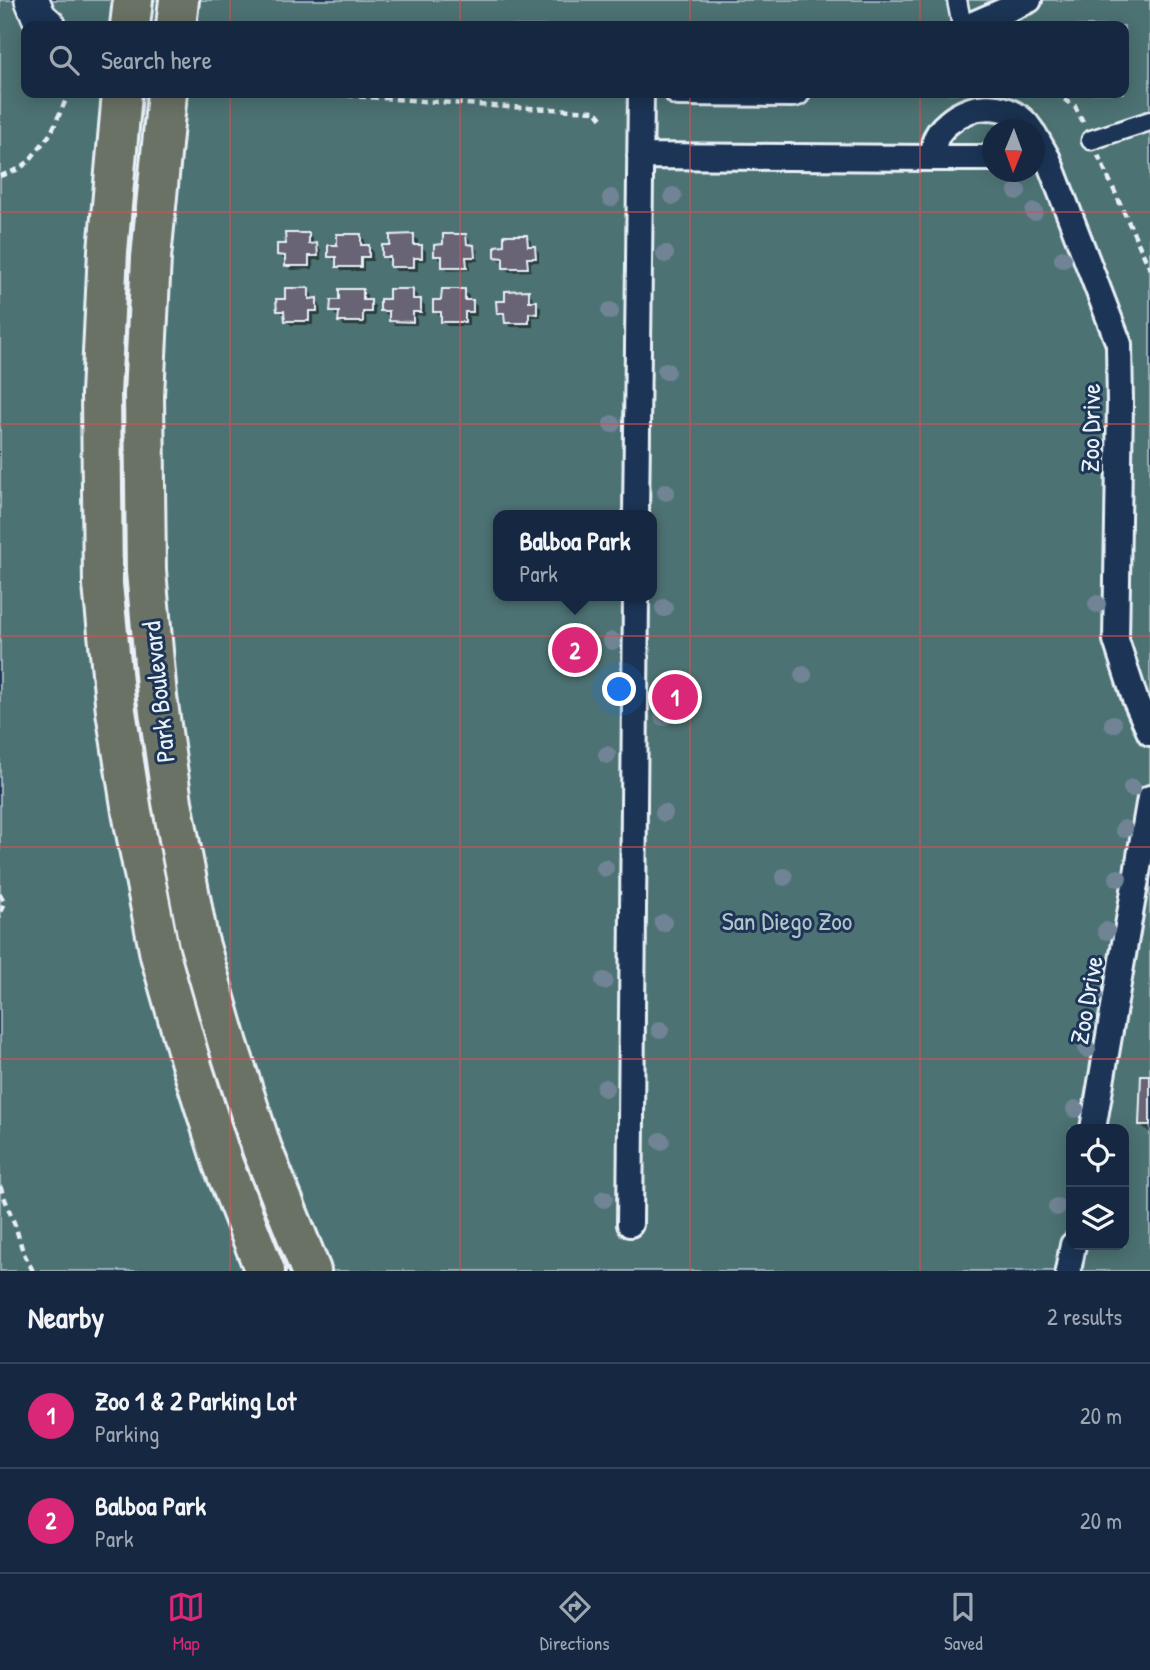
<!DOCTYPE html>
<style>
body{margin:0;font-family:"Patrick Hand",sans-serif;background:#1f3048;color:#f1f3f6}
.controls{position:absolute;right:21px;bottom:21px;display:grid;overflow:hidden;border-radius:14px;box-shadow:0 4px 18px #0003}
.controls button{width:63px;height:63px;display:grid;place-items:center;padding:0;border:0;border-bottom:2px solid #35445a;background:#162841;color:#f1f3f6;font:35px sans-serif}
.compass{position:absolute;left:982px;top:119px;width:63px;height:63px;border-radius:50%;background:#162841;box-shadow:0 4px 18px #0003;rotate:181deg}
.you{position:absolute;left:620px;top:690px;width:24px;height:24px;margin:-18px;border:5px solid #fff;border-radius:50%;background:#1a73e8;box-shadow:0 0 0 10px #1a73e833}
.badge{display:grid;place-items:center;width:46px;height:46px;border-radius:50%;background:#db2777;color:#fff;font-size:23px;font-weight:700}
.pin{position:absolute;translate:-50% -50%;border:4px solid #fff;box-shadow:0 2px 7px #0006}
.popup{position:absolute;left:493px;top:510px;width:164px;height:91px;box-sizing:border-box;display:grid;place-content:center;border-radius:14px;background:#162841;filter:drop-shadow(0 2px 5px #0005);font-size:23px;white-space:nowrap;color:#9ea6b1}
.popup b{font-size:26px;color:#f1f3f6}
.popup::after{content:'';position:absolute;left:50%;top:100%;margin-left:-14px;border:14px solid transparent;border-top-color:#162841}
.list{margin:0;padding:0;list-style:none}
h2{display:flex;justify-content:space-between;align-items:center;height:91px;margin:0;padding:0 28px;font-size:30px}
h2 small{font-size:23px;font-weight:400;color:#9ea6b1}
.list li{display:grid;grid-template-columns:46px 1fr auto;gap:21px;align-items:center;box-sizing:border-box;height:105px;padding:0 28px;border-top:2px solid #35445a}
.list b{display:block;font-size:26px;white-space:nowrap}
.list p{margin:0;font-size:23px;white-space:nowrap;color:#9ea6b1}
.list em{font-size:23px;font-style:normal;color:#9ea6b1}
.icon{flex:none;width:38px;height:38px;fill:none;stroke:currentColor;stroke-width:2;stroke-linecap:round;stroke-linejoin:round}
.map{position:relative;flex:none;width:1150px;height:1271px;overflow:hidden}
.search{position:absolute;background:#162841;box-shadow:0 4px 18px #0003;left:21px;right:21px;top:21px;height:77px;display:flex;align-items:center;gap:18px;box-sizing:border-box;padding:0 24px;border-radius:14px;color:#9ea6b1;font-size:26px}
.sheet{height:301px;background:#162841}
nav{display:flex;justify-content:space-around;align-items:center;box-sizing:border-box;height:98px;border-top:2px solid #35445a;background:#162841;font-size:19px;color:#9ea6b1}
nav a{display:grid;justify-items:center;gap:4px}
nav .on{color:#db2777}
.map>svg:first-child{display:block}
.green{fill:#4e7273;stroke:#9bb2b6;stroke-width:2;fill-rule:evenodd}
.shadow{fill:#0007}
.building{fill:#686375;stroke:#e8f1f8;stroke-width:2}
.lines{fill:none;stroke-linecap:round;stroke-linejoin:round}
.pedestrian-casing{stroke:#e8f1f8;stroke-width:23}
.minor-casing{stroke:#e8f1f8;stroke-width:30}
.secondary-casing{stroke:#e8f1f8;stroke-width:38}
.primary-casing{stroke:#e8f1f8;stroke-width:44}
.path{stroke:#e8f1f8;stroke-width:4.5;stroke-dasharray:7 5;stroke-linecap:butt}
.pedestrian{stroke:#1d3557;stroke-width:18}
.minor{stroke:#1d3557;stroke-width:24}
.secondary{stroke:#1d3557;stroke-width:33}
.primary{stroke:#6b7165;stroke-width:38}
.tree{fill:#6f8496}
.grid{fill:none;stroke:#da5052;stroke-width:2;stroke-opacity:0.55}
.labels{text-anchor:middle;dominant-baseline:central;stroke-width:6;stroke-linejoin:round;paint-order:stroke}
.street-label{font-size:26px;fill:#e8f1f8;stroke:#1d3557}
.park-label{font-size:26px;fill:#b2c5c9;stroke:#1d3557}
</style>
<div class="map">
<svg width="1150" height="1271" viewBox="0 0 1150 1271">
<rect width="100%" height="100%" fill="#1d3557"/>
<filter id="ink" filterUnits="userSpaceOnUse"><feTurbulence type="fractalNoise" baseFrequency=".0143" numOctaves="2"/><feDisplacementMap in="SourceGraphic" scale="14" xChannelSelector="R" yChannelSelector="G"/><feConvolveMatrix kernelMatrix="1 2 1 2 8 2 1 2 1" color-interpolation-filters="sRGB"/></filter>
<g filter="url(#ink)">
<path class="green" d="M0 0H1150V1271H0ZM26 26H1124V93H26ZM992 130H1034V172H992ZM498 515H652V596H498ZM1071 1129H1124V1245H1071Z"/>
<path class="shadow" d="M309 235 313 239V245H317L321 250V260H313V269L291 270 287 265V259H283L279 255 287 245Z
M360 236 365 240 364 246H368L373 251V261H364V271H342L338 266V260H334L330 256 339 247Z
M413 236 418 240V247H422L426 251V261H418V271H396L392 266 391 260 388 261 384 256 392 247Z
M466 236 470 240V246H474L478 251V261H470V270L448 271 444 266V260H440L436 256 444 246Z
M527 237 531 241V247H535L539 252V262H531V271L509 272 505 267V261H501L497 257 505 247Z
M308 290 312 294 313 300H316L320 305 321 315H313V325H291L286 320V314H283L278 310 287 300Z
M412 290 417 295V301H420L425 305V316L417 315V325H395L390 321V315H387L382 311 391 301Z
M362 291 367 295V301L370 302 375 306V316H366L367 326H344L340 321V315L336 316 332 311 341 302Z
M464 291 469 296V302L472 301 477 306V316H469V326H447L443 322V316L439 315 434 311 443 302Z
M528 292 532 296 533 302 536 303 541 307V317H533V327H511L506 322V316L503 317 498 312 507 303Z
M1150 1077V1133L1140 1124Z"/>
<path class="building" d="M285 233H309V244L317 243 318 256H309V266H285V256L277 255V244H286Z
M337 234H361V245H369V257H361V267H336V257H328V245H337Z
M414 234V245H422V258H414V267H390V257H382V245H390V235Z
M443 234H466L467 244 474 245 475 257H466L467 267H442V256H434V245L443 244Z
M504 235H527L528 246H535L536 258H527L528 268H503V258L495 257V246L504 245Z
M285 288H309V299L317 298V311H309V321H285L284 311H277L276 299H285Z
M339 289H363V300H371V312H363V322H338L339 312H330L331 300H339Z
M389 289H413V299H421V312H413V322L389 321V311H380V299H389Z
M442 289H465V300H473V312H465V322H441V312H433V300H441Z
M529 290V301H537V314L529 313V323H505L504 313H497L496 301H505V291Z
M1141 1075H1150V1125H1139Z"/>
<g class="lines">
<defs>
<path id="pedestrian" d="M957 0 962 26
M1091 140 1150 121"/>
<path id="minor" d="M969 26 1029 0
M678 93 793 94 797 93
M1034 134 1048 159 1119 344 1120 403 1116 640 1135 699 1150 733
M640 156 934 158C934 152 934 146 935 141 937 134 943 127 948 123 973 101 1012 101 1031 130
M934 158H992
M636 515 641 93
M1093 1129 1150 798
M630 1224 636 596
M1068 1271 1073 1245"/>
<path id="secondary" d="M32 0 39 17 49 26"/>
<path id="primary" d="M130 26 133 0
M176 26 179 0
M122 93 108 251 101 394 103 585 116 711 132 812 160 955 190 1060 223 1164 265 1271
M167 93 151 258 144 395 146 571 157 697 172 802 198 939 228 1044 262 1149 311 1271"/>
</defs>
<use href="#pedestrian" class="pedestrian-casing"/>
<use href="#minor" class="minor-casing"/>
<use href="#secondary" class="secondary-casing"/>
<use href="#primary" class="primary-casing"/>
<path class="path" d="M311 93 508 107 596 111 605 122
M1054 93 1075 106 1083 122
M1098 155 1150 269
M0 176 19 169 28 162 44 142 51 133 69 93
M0 894 4 901 0 918
M0 1186 16 1228 23 1252 33 1271"/>
<use href="#pedestrian" class="pedestrian"/>
<use href="#minor" class="minor"/>
<use href="#secondary" class="secondary"/>
<use href="#primary" class="primary"/>
</g>
<g class="tree">
<circle cx="1017" cy="191" r="9"/>
<circle cx="673" cy="196" r="9"/>
<circle cx="611" cy="198" r="9"/>
<circle cx="1034" cy="212" r="9"/>
<circle cx="665" cy="254" r="9"/>
<circle cx="1063" cy="259" r="9"/>
<circle cx="610" cy="311" r="9"/>
<circle cx="666" cy="371" r="9"/>
<circle cx="612" cy="424" r="9"/>
<circle cx="666" cy="492" r="9"/>
<circle cx="1097" cy="604" r="9"/>
<circle cx="664" cy="608" r="9"/>
<circle cx="612" cy="641" r="9"/>
<circle cx="803" cy="675" r="9"/>
<circle cx="663" cy="717" r="9"/>
<circle cx="1113" cy="724" r="9"/>
<circle cx="607" cy="755" r="9"/>
<circle cx="1132" cy="788" r="9"/>
<circle cx="664" cy="813" r="9"/>
<circle cx="1124" cy="829" r="9"/>
<circle cx="605" cy="868" r="9"/>
<circle cx="784" cy="877" r="9"/>
<circle cx="1118" cy="878" r="9"/>
<circle cx="663" cy="923" r="9"/>
<circle cx="1106" cy="931" r="9"/>
<circle cx="604" cy="981" r="9"/>
<circle cx="1094" cy="996" r="9"/>
<circle cx="660" cy="1030" r="9"/>
<circle cx="1087" cy="1049" r="9"/>
<circle cx="605" cy="1088" r="9"/>
<circle cx="1075" cy="1109" r="9"/>
<circle cx="661" cy="1141" r="9"/>
<circle cx="604" cy="1199" r="9"/>
<circle cx="1057" cy="1207" r="9"/>
</g>
</g>
<path class="grid" d="M230 0V26M460 0V26M690 0V26M920 0V26M230 93V1271M460 93V1271M690 93V1271M920 93V1271M0 212H1150M0 424H1150M0 636H1150M0 847H1150M0 1059H1150"/>
<g class="labels">
<g class="street-label">
<text transform="translate(1090 428) rotate(-89)">Zoo Drive</text>
<text transform="translate(158 692) rotate(-96)">Park Boulevard</text>
<text transform="translate(1086 1000) rotate(-80)">Zoo Drive</text>
</g>
<g class="park-label">
<text x="787" y="920">San Diego Zoo</text>
</g>
</g>
</svg>
<div class="controls">
<button><svg class="icon" aria-label="locate" viewBox="0 0 24 24"><circle cx="12" cy="12" r="6"/><path d="M12 2v4M12 18v4M2 12h4M18 12h4"/></svg></button>
<button><svg class="icon" aria-label="layers" viewBox="0 0 24 24"><path d="M12 4l9 5-9 5-9-5zM3 14l9 5 9-5"/></svg></button>
</div>
<svg class="compass" viewBox="-18 -18 36 36"><path d="M0-13l5 13h-10z" fill="#e53935"/><path d="M0 13l5-13h-10z" fill="#9ea6b1"/></svg>
<div class="you"></div>
<div class="pin badge" style="left:675px;top:697px">1</div>
<div class="pin badge" style="left:575px;top:650px">2</div>
<div class="popup"><b>Balboa Park</b>Park</div>
<div class="search"><svg class="icon" aria-label="search" viewBox="0 0 24 24"><circle cx="10" cy="10" r="6"/><path d="M15 15l6 6"/></svg>Search here</div>
</div>
<section class="sheet">
<h2>Nearby<small>2 results</small></h2>
<ul class="list">
<li><span class="badge">1</span><div><b>Zoo 1 &amp; 2 Parking Lot</b><p>Parking</p></div><em>20 m</em></li>
<li><span class="badge">2</span><div><b>Balboa Park</b><p>Park</p></div><em>20 m</em></li>
</ul>
</section>
<nav>
<a class="on"><svg class="icon" aria-label="map" viewBox="0 0 24 24"><path d="M3 6l6-2 6 2 6-2v14l-6 2-6-2-6 2zM9 4v14M15 6v14"/></svg>Map</a>
<a><svg class="icon" aria-label="directions" viewBox="0 0 24 24"><path d="M12 3l9 9-9 9-9-9zM9 14v-3h6M13 9l2 2-2 2"/></svg>Directions</a>
<a><svg class="icon" aria-label="saved" viewBox="0 0 24 24"><path d="M7 4h10v16l-5-4-5 4z"/></svg>Saved</a>
</nav>
